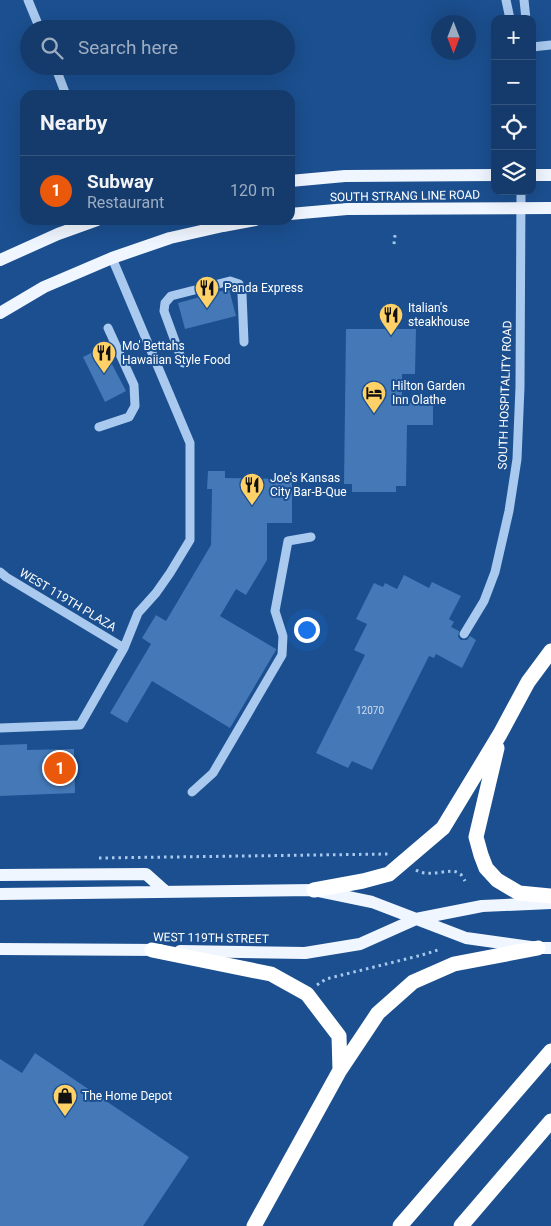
<!DOCTYPE html>
<meta charset="utf-8">
<style>
body{margin:0;font-family:Roboto,sans-serif;background:#1d4271;color:#f1f3f6}
.controls{position:absolute;right:15px;top:15px;display:grid;overflow:hidden;border-radius:10px;box-shadow:0 5px 20px #0002}
.controls button{width:45px;height:45px;display:grid;place-items:center;padding:0;border:0;border-bottom:1px solid #33557e;background:#143b6b;color:#f1f3f6;font:25px sans-serif}
.compass{position:absolute;left:431px;top:15px;width:45px;height:45px;border-radius:50%;background:#143b6b;box-shadow:0 5px 20px #0002;rotate:180deg}
.you{position:absolute;left:306px;top:629px;width:18px;height:18px;margin:-12px;border:4px solid #fff;border-radius:50%;background:#1a73e8;box-shadow:0 0 0 8px #1a73e833}
.badge{display:grid;place-items:center;width:32px;height:32px;border-radius:50%;background:#ea580c;color:#fff;font-size:16px;font-weight:700}
.pin{position:absolute;translate:-50% -50%;border:2px solid #fff;box-shadow:0 1px 5px #0006}
.list{margin:0;padding:0;list-style:none}
h2{display:flex;justify-content:space-between;align-items:center;height:65px;margin:0;padding:0 20px;font-size:21px}
h2 small{font-size:16px;font-weight:400;color:#9dadc1}
.list li{display:grid;grid-template-columns:32px 1fr auto;gap:15px;align-items:center;box-sizing:border-box;height:70px;padding:0 20px;border-top:1px solid #33557e}
.list b{display:block;font-size:19px;white-space:nowrap}
.list p{margin:0;font-size:16px;white-space:nowrap;color:#9dadc1}
.list em{font-size:16px;font-style:normal;color:#9dadc1}
.icon{flex:none;width:28px;height:28px;fill:none;stroke:currentColor;stroke-width:2;stroke-linecap:round;stroke-linejoin:round}
.map{position:relative;flex:none;width:551px;height:1226px;overflow:hidden}
.search{position:absolute;background:#143b6b;box-shadow:0 5px 20px #0002;left:20px;top:20px;width:275px;height:55px;display:flex;align-items:center;gap:12px;box-sizing:border-box;padding:0 18px;border-radius:28px;color:#9dadc1;font-size:19px}
.panel{position:absolute;background:#143b6b;box-shadow:0 5px 20px #0002;left:20px;top:90px;width:275px;height:135px;border-radius:15px}
.map>svg:first-child{display:block}
.building{fill:#4478b7}
.lines{fill:none;stroke-linecap:round;stroke-linejoin:round}
.path{stroke:#a9c9ee;stroke-width:3;stroke-dasharray:2.5 4;stroke-linecap:butt}
.minor{stroke:#a9c9ee;stroke-width:9}
.major{stroke:#f0f6ff;stroke-width:12}
.highway{stroke:#fff;stroke-width:15}
.labels{text-anchor:middle;dominant-baseline:central;stroke-width:4;stroke-linejoin:round;paint-order:stroke}
.number-label{font-size:10px;fill:#d0dded}
.street-label{font-size:12px;fill:#fff;stroke:#1b4f8f}
.poi-label{font-size:12px;fill:#fff;stroke:#1b4f8f;text-anchor:start}
</style>
<div class="map">
<svg width="551" height="1226" viewBox="0 0 551 1226">
<rect width="100%" height="100%" fill="#1b4f8f"/>
<path class="building" d="M229 289 236 316 185 329 178 303Z
M346 329H416L415 374H402V403L433 402V425H407L406 486H396V492H352V484H344Z
M103 347 126 391 105 402 83 357Z
M208 471H225V478L292 479V523H267V560L246 595 236 589 220 616 276 649V650L230 728 152 681 127 723 110 713 151 644 142 638 156 615 166 621 211 545 212 489H207Z
M404 575 429 588 432 582 461 596 449 619 454 622 451 627 459 631 458 637 461 640H467L470 636 476 640 462 668 436 654 434 658 429 656 372 770 352 761 348 768 316 753 365 655 354 650 367 624 356 619 374 583 383 587 385 583 397 589Z
M27 744V750L74 749 75 793 0 796V745Z
M35 1053 189 1157 143 1226H0V1059L22 1073Z"/>
<g class="lines">
<path class="path" d="M394 244 395 235
M99 858 388 854
M416 870C430 879 451 866 460 874 462 875 464 879 465 881
M317 985 326 979 422 955 441 949"/>
<path class="minor" d="M28 0 40 29
M506 0 510 19
M524 0 526 19
M532 47 551 45
M55 66 66 95
M183 363 164 311 165 303 171 296 230 281 239 284 242 294 244 342
M99 427 129 417 135 406 134 385 108 328
M0 572 6 577 124 648
M464 634 484 601 495 572 509 511 517 459 520 387 521 191
M0 728 80 725 124 648 138 613 156 593 170 573 190 540V443L112 258
M192 792 213 773 282 655 283 636 275 611 288 541 311 537"/>
<path class="major" d="M532 175H551
M290 181 345 176 495 175
M290 214 347 209 551 208
M0 260 58 234 97 220
M0 313 44 287 112 258 170 238 223 226 255 220
M0 875 146 874 165 891
M0 894 314 890 372 902 466 938 538 948H551
M0 949 160 950
M180 951 305 953 360 944 416 919 482 906 551 903"/>
<path class="highway" d="M497 748 476 837 481 855 486 868 497 880 519 893 551 896
M314 890 363 881 389 874 443 828 500 734 528 682 551 651
M152 950 271 974 307 994 339 1036 340 1070
M254 1226 340 1070 378 1013 413 982 454 964 538 948
M400 1226 551 1051
M461 1226 551 1121"/>
</g>
<defs>
<symbol id="restaurant-pin" viewBox="-11 -11 22 30"><path d="M0 17L-7.5 6A9.5 9.5 0 1 1 7.5 6Z" fill="#ffd166" stroke="#1b4f8f"/><path d="M-5-6h1v4h1v-4h1v4h1v-4h1v5L-1.5 .5V6h-2V.5L-5-1ZM5-6V6H3V1.5H1.5Q1.5-4 5-6Z" fill="#111"/></symbol>
<symbol id="hotel-pin" viewBox="-11 -11 22 30"><path d="M0 17L-7.5 6A9.5 9.5 0 1 1 7.5 6Z" fill="#ffd166" stroke="#1b4f8f"/><path d="M-6-4.5h1.5V1H6V5H4.5V3h-9V5H-6ZM-4 0a1.8 1.8 0 1 1 3.6 0ZM.5 0V-2.5h3Q6-2.5 6 0Z" fill="#111"/></symbol>
<symbol id="shop-pin" viewBox="-11 -11 22 30"><path d="M0 17L-7.5 6A9.5 9.5 0 1 1 7.5 6Z" fill="#ffd166" stroke="#1b4f8f"/><path d="M-5-2.5h2.3a2.7 3.5 0 0 1 5.4 0H5L5.5 6h-11ZM-1.5-2.5h3a1.5 2.3 0 0 0-3 0Z" fill="#111"/></symbol>
</defs>
<g fill-rule="evenodd">
<use href="#restaurant-pin" x="193" y="274" width="28" height="38"/>
<use href="#restaurant-pin" x="377" y="301" width="28" height="38"/>
<use href="#restaurant-pin" x="90" y="339" width="28" height="38"/>
<use href="#hotel-pin" x="360" y="379" width="28" height="38"/>
<use href="#restaurant-pin" x="238" y="471" width="28" height="38"/>
<use href="#shop-pin" x="51" y="1082" width="28" height="38"/>
</g>
<g class="labels">
<g class="number-label">
<text x="370" y="710">12070</text>
</g>
<g class="street-label">
<text transform="translate(405 196) rotate(-1)">SOUTH STRANG LINE ROAD</text>
<text transform="translate(505 395) rotate(-88)">SOUTH HOSPITALITY ROAD</text>
<text transform="translate(68 600) rotate(31)">WEST 119TH PLAZA</text>
<text transform="translate(211 938) rotate(1)">WEST 119TH STREET</text>
</g>
<g class="poi-label">
<text x="224" y="288">Panda Express</text>
<text x="408" y="308">Italian's<tspan x="408" dy="14">steakhouse</tspan></text>
<text x="122" y="346">Mo' Bettahs<tspan x="122" dy="14">Hawaiian Style Food</tspan></text>
<text x="392" y="386">Hilton Garden<tspan x="392" dy="14">Inn Olathe</tspan></text>
<text x="270" y="478">Joe's Kansas<tspan x="270" dy="14">City Bar-B-Que</tspan></text>
<text x="82" y="1096">The Home Depot</text>
</g>
</g>
</svg>
<div class="controls">
<button>+</button>
<button>−</button>
<button><svg class="icon" aria-label="locate" viewBox="0 0 24 24"><circle cx="12" cy="12" r="6"/><path d="M12 2v4M12 18v4M2 12h4M18 12h4"/></svg></button>
<button><svg class="icon" aria-label="layers" viewBox="0 0 24 24"><path d="M12 4l9 5-9 5-9-5zM3 14l9 5 9-5"/></svg></button>
</div>
<svg class="compass" viewBox="-18 -18 36 36"><path d="M0-13l5 13h-10z" fill="#e53935"/><path d="M0 13l5-13h-10z" fill="#9dadc1"/></svg>
<div class="you"></div>
<div class="pin badge" style="left:60px;top:768px">1</div>
<div class="search"><svg class="icon" aria-label="search" viewBox="0 0 24 24"><circle cx="10" cy="10" r="6"/><path d="M15 15l6 6"/></svg>Search here</div>
<section class="panel">
<h2>Nearby<small></small></h2>
<ul class="list">
<li><span class="badge">1</span><div><b>Subway</b><p>Restaurant</p></div><em>120 m</em></li>
</ul>
</section>
</div>
